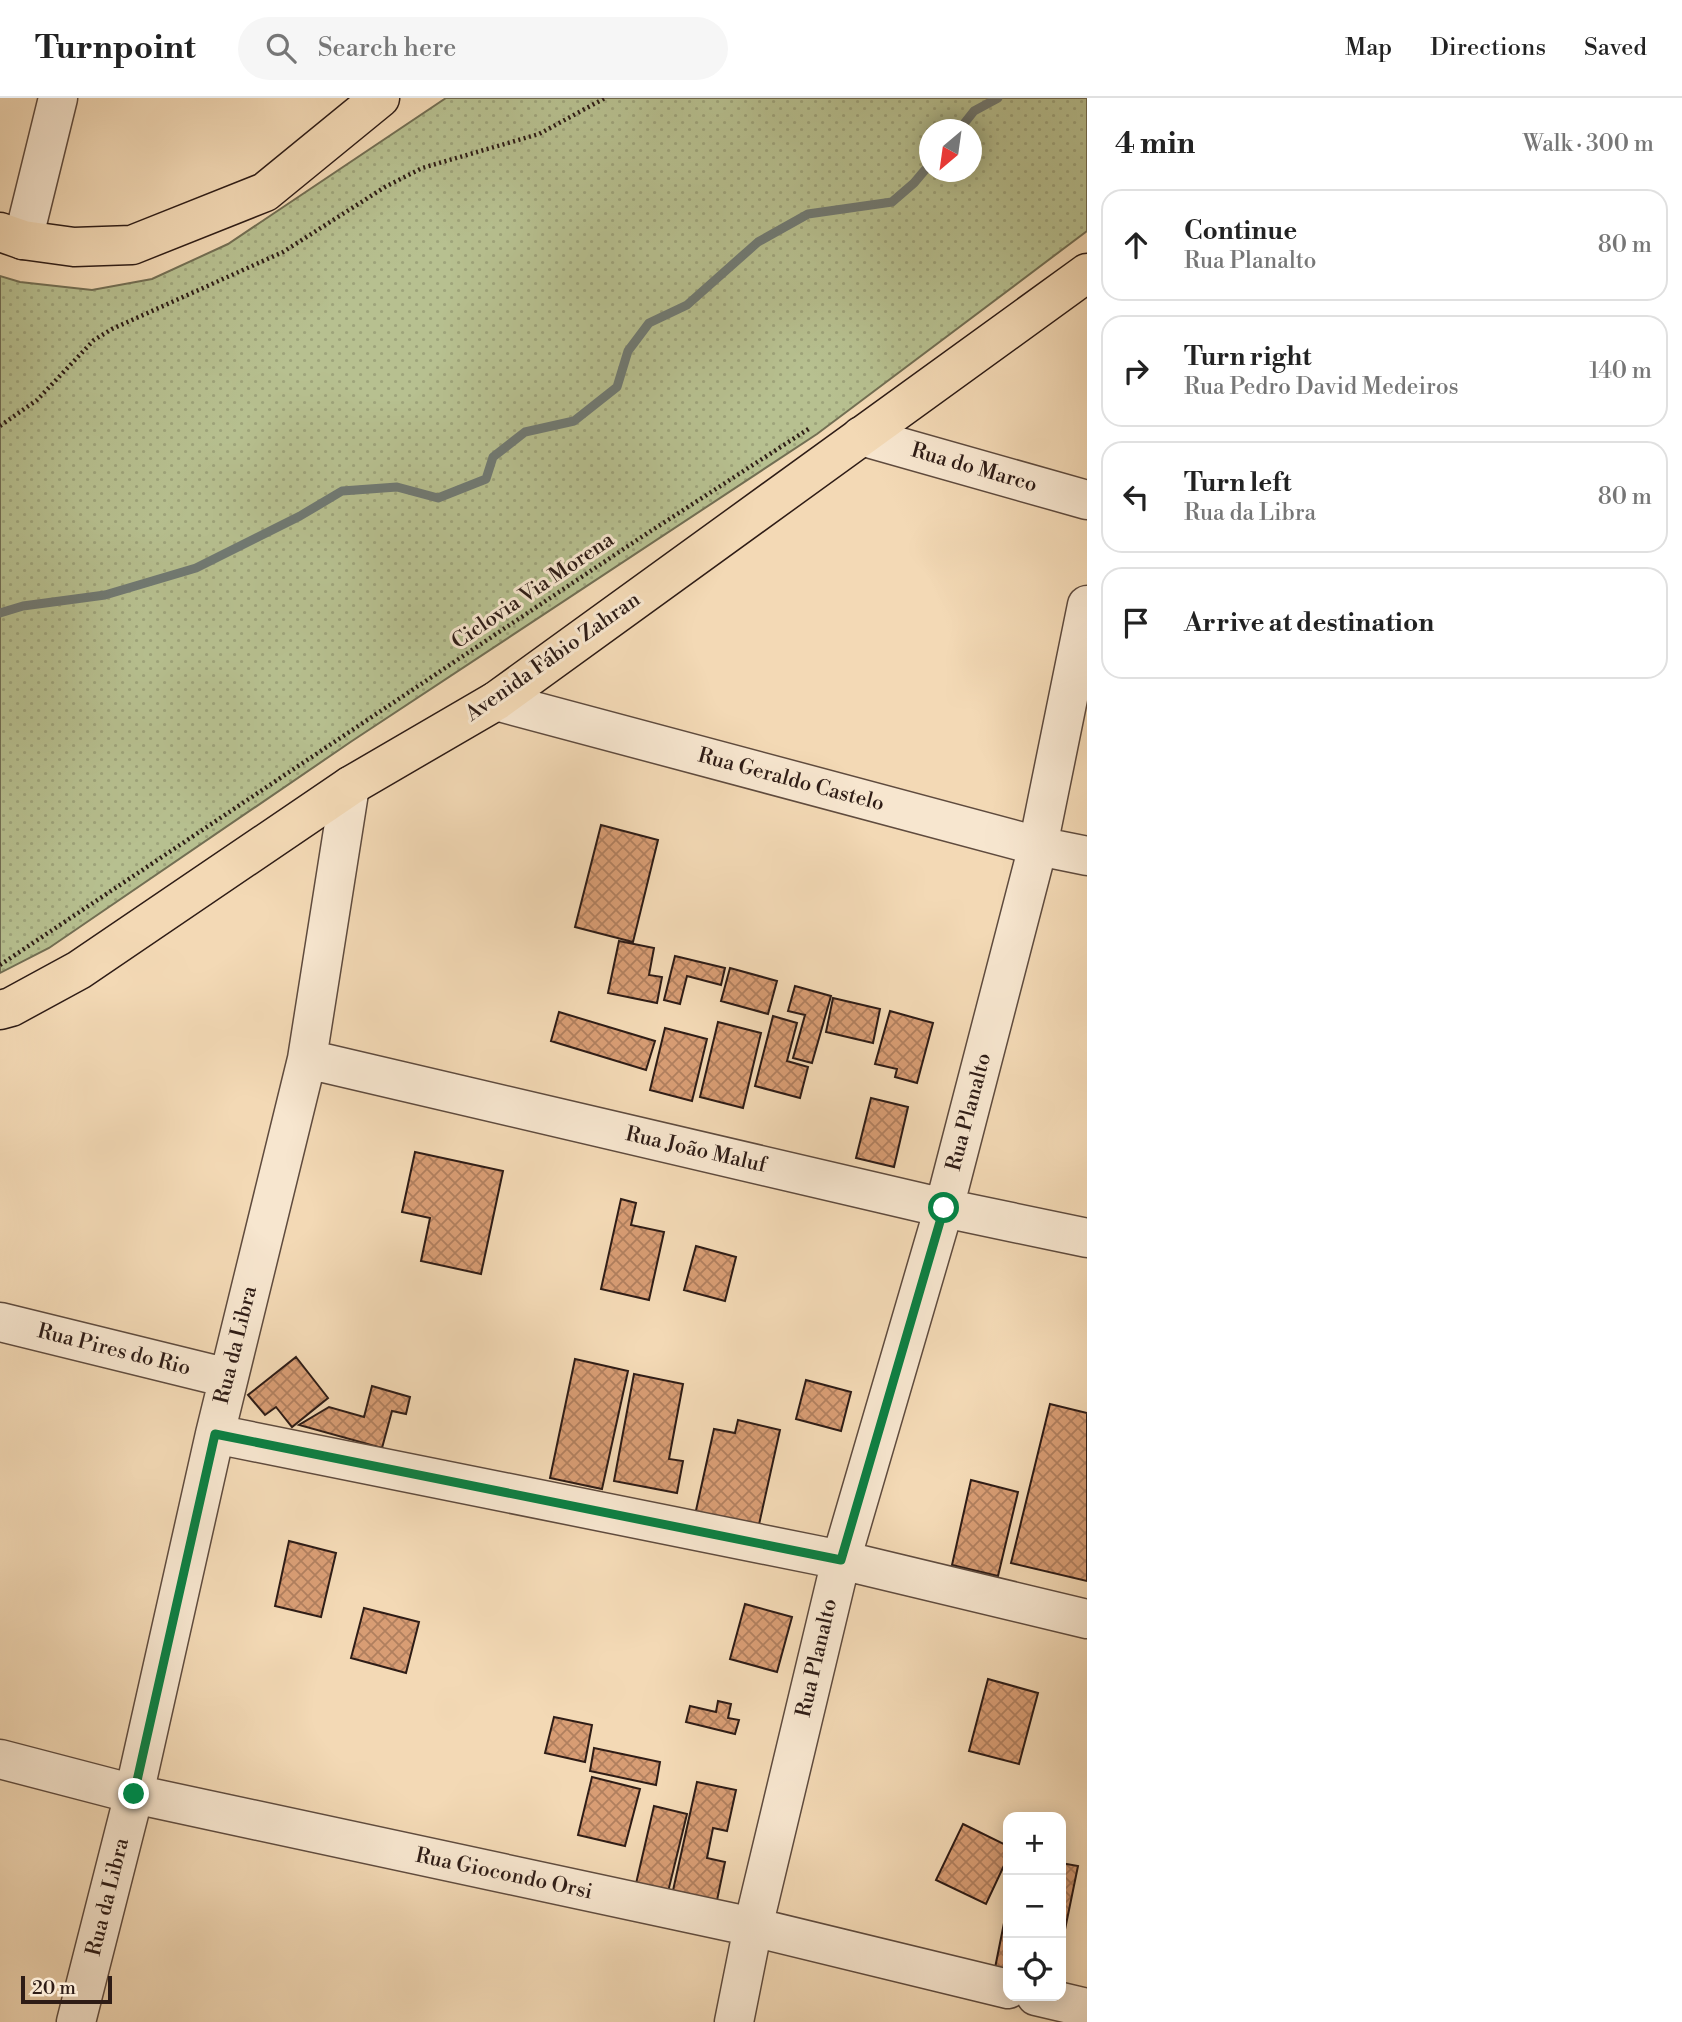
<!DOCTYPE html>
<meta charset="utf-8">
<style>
body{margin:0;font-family:"Libre Bodoni",serif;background:#f6f6f6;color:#222}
.controls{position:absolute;right:21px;bottom:21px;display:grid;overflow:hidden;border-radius:14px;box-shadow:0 4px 18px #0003}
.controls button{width:63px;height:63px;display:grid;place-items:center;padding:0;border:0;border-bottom:2px solid #e0e0e0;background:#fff;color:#222;font:35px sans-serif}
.compass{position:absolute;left:919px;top:21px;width:63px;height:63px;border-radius:50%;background:#fff;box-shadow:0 4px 18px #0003;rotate:209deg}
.scale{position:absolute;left:21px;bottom:18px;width:91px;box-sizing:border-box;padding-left:7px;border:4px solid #2e1c16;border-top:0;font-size:19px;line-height:24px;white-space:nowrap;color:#2e1c16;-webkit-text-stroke:5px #f7e6cf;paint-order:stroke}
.stop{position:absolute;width:21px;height:21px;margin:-16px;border:5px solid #0b8043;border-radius:50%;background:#fff}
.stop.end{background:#0b8043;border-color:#fff;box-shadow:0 2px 7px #0008}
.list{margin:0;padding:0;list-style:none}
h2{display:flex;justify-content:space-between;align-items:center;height:91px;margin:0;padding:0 28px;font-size:30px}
h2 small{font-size:23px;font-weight:400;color:#767676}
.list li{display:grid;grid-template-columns:46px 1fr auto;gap:21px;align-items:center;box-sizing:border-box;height:112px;margin:0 14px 14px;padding:0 14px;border:2px solid #e0e0e0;border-radius:21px}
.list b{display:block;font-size:26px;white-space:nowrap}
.list p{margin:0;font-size:23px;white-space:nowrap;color:#767676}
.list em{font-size:23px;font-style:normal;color:#767676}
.icon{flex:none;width:38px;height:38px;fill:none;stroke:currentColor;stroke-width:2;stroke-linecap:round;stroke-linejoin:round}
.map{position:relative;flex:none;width:1087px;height:1924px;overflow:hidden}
header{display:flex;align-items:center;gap:42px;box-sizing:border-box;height:98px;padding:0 35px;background:#fff;border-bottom:2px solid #e0e0e0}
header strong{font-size:33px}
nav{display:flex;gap:38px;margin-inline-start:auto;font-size:24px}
.search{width:490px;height:63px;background:#f6f6f6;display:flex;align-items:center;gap:18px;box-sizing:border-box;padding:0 24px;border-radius:38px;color:#767676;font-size:26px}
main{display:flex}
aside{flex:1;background:#fff}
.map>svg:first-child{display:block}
.park{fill:url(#park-dots);stroke:#726e53;stroke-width:2;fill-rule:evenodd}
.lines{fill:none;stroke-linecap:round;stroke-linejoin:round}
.stream{stroke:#707a74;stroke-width:9}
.building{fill:url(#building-cross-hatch);stroke:#2e1c16;stroke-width:2}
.minor-casing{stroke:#5f4b3e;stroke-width:41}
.major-casing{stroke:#2e1c16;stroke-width:41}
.path{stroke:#2e1c16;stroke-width:4.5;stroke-dasharray:2 3.5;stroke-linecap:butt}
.minor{stroke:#f7e6cf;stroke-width:38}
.major{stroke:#f3d9b5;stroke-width:38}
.route{stroke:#0b8043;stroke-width:9}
.labels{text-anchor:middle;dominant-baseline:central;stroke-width:6;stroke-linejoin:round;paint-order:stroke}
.street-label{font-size:21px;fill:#2e1c16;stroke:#f7e6cf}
</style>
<header>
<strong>Turnpoint</strong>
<div class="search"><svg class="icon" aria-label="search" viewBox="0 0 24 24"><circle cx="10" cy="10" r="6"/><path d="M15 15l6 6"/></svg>Search here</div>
<nav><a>Map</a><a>Directions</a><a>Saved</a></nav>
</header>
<main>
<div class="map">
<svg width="1087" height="1924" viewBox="0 0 1087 1924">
<defs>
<pattern id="park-dots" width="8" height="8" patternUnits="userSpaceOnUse" patternTransform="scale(1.75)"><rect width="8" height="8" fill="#b7c090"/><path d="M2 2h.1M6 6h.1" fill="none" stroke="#9ea47b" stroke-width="1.8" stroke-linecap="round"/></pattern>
<pattern id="building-cross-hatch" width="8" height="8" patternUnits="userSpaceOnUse" patternTransform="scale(1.75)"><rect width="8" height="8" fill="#d89d74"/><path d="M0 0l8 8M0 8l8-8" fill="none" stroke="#b07f5e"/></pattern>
</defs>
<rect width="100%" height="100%" fill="#f3d9b5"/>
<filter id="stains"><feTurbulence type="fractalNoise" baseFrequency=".00286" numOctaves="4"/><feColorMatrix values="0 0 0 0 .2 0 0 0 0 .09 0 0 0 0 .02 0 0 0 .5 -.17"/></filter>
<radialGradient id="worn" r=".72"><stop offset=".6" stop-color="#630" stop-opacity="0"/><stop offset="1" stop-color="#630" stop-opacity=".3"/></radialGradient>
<path class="park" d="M446 0H1087V133L817 336 352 643 49 850 0 875V178L20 184 92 192 152 181 228 146ZM930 32H972V74H930Z"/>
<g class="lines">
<path class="stream" d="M959 32 974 13 998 0
M0 515 23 508 105 497 196 470 300 418 342 393 397 389 438 400 486 381 493 359 525 334 574 323 617 289 628 253 649 225 687 207 758 144 808 116 892 104 914 85 930 66"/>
</g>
<path class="building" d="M601 727 658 742 633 844 575 829Z
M619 843 654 850 649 877 662 879 657 905 608 895Z
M675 858 725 870 721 887 687 878 680 906 664 902Z
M730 870 777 883 768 916 721 903Z
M795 888 831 898 812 965 793 960 805 917 788 913Z
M833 900 880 911 873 945 826 934Z
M890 913 933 925 917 985 895 979 897 971 875 966Z
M559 914 655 943 646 972 551 943Z
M773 918 797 925 787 963 808 969 800 1000 755 988Z
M718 924 761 935 743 1010 700 999Z
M665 930 707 941 692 1003 650 992Z
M871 1000 908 1009 894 1069 856 1060Z
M415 1054 503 1073 481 1176 421 1163 430 1120 402 1114Z
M621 1101 636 1105 631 1127 664 1134 649 1202 601 1191Z
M696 1148 736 1159 725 1203 684 1192Z
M296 1259 328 1300 292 1329 276 1309 265 1317 248 1297Z
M575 1261 628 1273 602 1391 550 1380Z
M634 1276 683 1286 669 1361 683 1363 677 1395 614 1383Z
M806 1282 851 1294 841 1333 796 1321Z
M372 1288 410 1299 406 1316 392 1313 382 1350 299 1327 329 1309 364 1319Z
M1050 1306 1087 1315V1483L1011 1465Z
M738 1322 780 1332 758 1431 695 1417 714 1331 735 1335Z
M971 1382 1018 1394 998 1478 952 1467Z
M289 1443 336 1455 321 1519 275 1508Z
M745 1506 792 1519 777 1574 730 1561Z
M364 1510 419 1524 406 1575 351 1560Z
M988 1581 1038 1595 1019 1666 969 1653Z
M718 1603 731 1606 728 1620 739 1622 735 1636 686 1624 690 1608 716 1614Z
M554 1619 592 1627 585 1664 545 1655Z
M594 1650 660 1664 656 1687 590 1673Z
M592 1679 640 1691 625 1748 578 1737Z
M697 1684 736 1692 727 1733 713 1730 707 1760 725 1764 716 1807 672 1797Z
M654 1708 687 1716 667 1798 635 1790Z
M963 1726 1008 1748V1759L986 1806 936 1782Z
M1061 1765 1078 1768 1061 1851Z
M1008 1805V1873L995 1870Z"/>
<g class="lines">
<defs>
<path id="minor" d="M23 142 58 0
M861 338 1087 402
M496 603 1038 748 1087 758
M307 961 944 1110 1087 1140
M0 1224 228 1280
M215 1336 841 1462 1087 1521
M0 1661 134 1696 753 1829 1008 1891
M1036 1898 1087 1910
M76 1924 134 1696 215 1336 307 961 350 688
M734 1924 753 1829 841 1462 944 1110 1038 748 1087 507"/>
<path id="major" d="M0 134 23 142 74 149 132 147 265 94 380 0
M0 912 11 909 79 872 350 688 496 603 1087 175"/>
</defs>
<use href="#minor" class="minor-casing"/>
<use href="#major" class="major-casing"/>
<path class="path" d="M0 328 37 302 94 242 112 231 283 154 385 89 422 70 539 36 605 0
M0 867 637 442 810 330"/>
<use href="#minor" class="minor"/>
<use href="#major" class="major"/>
</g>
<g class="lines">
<path class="route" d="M134 1696 215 1336 841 1462 944 1110"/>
</g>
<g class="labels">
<g class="street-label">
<text transform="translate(974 370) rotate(16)">Rua do Marco</text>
<text transform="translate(533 493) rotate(-34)">Ciclovia Via Morena</text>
<text transform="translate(553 559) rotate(-35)">Avenida Fábio Zahran</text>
<text transform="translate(791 682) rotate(15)">Rua Geraldo Castelo</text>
<text transform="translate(969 1014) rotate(-75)">Rua Planalto</text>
<text transform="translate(696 1052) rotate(13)">Rua João Maluf</text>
<text transform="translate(236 1247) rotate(-76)">Rua da Libra</text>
<text transform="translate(114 1252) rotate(14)">Rua Pires do Rio</text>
<text transform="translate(817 1560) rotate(-77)">Rua Planalto</text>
<text transform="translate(504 1776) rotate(12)">Rua Giocondo Orsi</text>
<text transform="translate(108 1799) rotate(-76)">Rua da Libra</text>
</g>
</g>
<rect width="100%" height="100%" filter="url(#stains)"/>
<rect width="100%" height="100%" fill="url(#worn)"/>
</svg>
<div class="controls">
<button>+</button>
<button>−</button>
<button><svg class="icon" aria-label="locate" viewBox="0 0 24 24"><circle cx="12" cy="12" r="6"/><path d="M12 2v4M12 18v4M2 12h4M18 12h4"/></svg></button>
</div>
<svg class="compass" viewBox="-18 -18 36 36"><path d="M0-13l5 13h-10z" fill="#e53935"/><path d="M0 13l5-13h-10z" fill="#767676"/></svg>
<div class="scale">20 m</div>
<div class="stop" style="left:944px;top:1110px"></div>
<div class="stop end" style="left:134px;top:1696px"></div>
</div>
<aside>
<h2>4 min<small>Walk · 300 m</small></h2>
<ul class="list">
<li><svg class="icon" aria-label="ahead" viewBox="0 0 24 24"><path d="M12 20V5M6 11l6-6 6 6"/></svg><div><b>Continue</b><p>Rua Planalto</p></div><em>80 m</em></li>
<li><svg class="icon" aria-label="right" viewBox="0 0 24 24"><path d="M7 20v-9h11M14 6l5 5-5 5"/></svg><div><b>Turn right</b><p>Rua Pedro David Medeiros</p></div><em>140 m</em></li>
<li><svg class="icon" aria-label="left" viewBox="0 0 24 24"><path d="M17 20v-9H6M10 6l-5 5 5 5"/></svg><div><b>Turn left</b><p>Rua da Libra</p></div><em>80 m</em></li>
<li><svg class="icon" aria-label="arrive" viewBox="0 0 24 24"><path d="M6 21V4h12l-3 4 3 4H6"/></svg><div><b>Arrive at destination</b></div></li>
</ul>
</aside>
</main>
